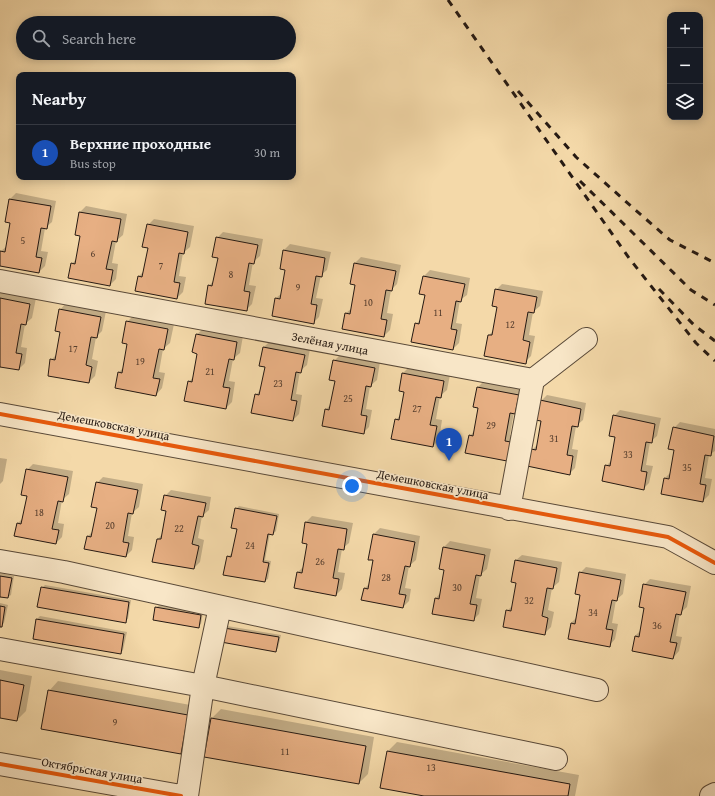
<!DOCTYPE html>
<meta charset="utf-8">
<style>
body{margin:0;font-family:"Gentium Book Plus",serif;background:#242831;color:#f1f3f6}
.controls{position:absolute;right:12px;top:12px;display:grid;overflow:hidden;border-radius:8px;box-shadow:0 2px 10px #0003}
.controls button{width:36px;height:36px;display:grid;place-items:center;padding:0;border:0;border-bottom:1px solid #363941;background:#171b24;color:#f1f3f6;font:20px sans-serif}
.you{position:absolute;left:352px;top:486px;width:14px;height:14px;margin:-10px;border:3px solid #fff;border-radius:50%;background:#1a73e8;box-shadow:0 0 0 6px #1a73e833}
.badge{display:grid;place-items:center;width:26px;height:26px;border-radius:50%;background:#2563eb;color:#fff;font-size:13px;font-weight:700}
.pin{position:absolute;translate:-50% -33px;filter:drop-shadow(0 1px 2px #0008)}
.pin::after{content:'';position:absolute;top:21px;width:14px;height:12px;background:inherit;clip-path:polygon(0 0,100% 0,50% 100%)}
.list{margin:0;padding:0;list-style:none}
h2{display:flex;justify-content:space-between;align-items:center;height:52px;margin:0;padding:0 16px;font-size:17px}
h2 small{font-size:13px;font-weight:400;color:#9ea1a6}
.list li{display:grid;grid-template-columns:26px 1fr auto;gap:12px;align-items:center;box-sizing:border-box;height:56px;padding:0 16px;border-top:1px solid #363941}
.list b{display:block;font-size:15px;white-space:nowrap}
.list p{margin:0;font-size:13px;white-space:nowrap;color:#9ea1a6}
.list em{font-size:13px;font-style:normal;color:#9ea1a6}
.icon{flex:none;width:22px;height:22px;fill:none;stroke:currentColor;stroke-width:2;stroke-linecap:round;stroke-linejoin:round}
.map{position:relative;flex:none;width:715px;height:796px;overflow:hidden}
.search{position:absolute;background:#171b24;box-shadow:0 2px 10px #0003;left:16px;top:16px;width:280px;height:44px;display:flex;align-items:center;gap:10px;box-sizing:border-box;padding:0 14px;border-radius:22px;color:#9ea1a6;font-size:15px}
.panel{position:absolute;background:#171b24;box-shadow:0 2px 10px #0003;left:16px;top:72px;width:280px;height:108px;border-radius:8px}
.map>svg:first-child{display:block}
.shadow{fill:#0003}
.building{fill:#e7af83;stroke:#251912}
.lines{fill:none;stroke-linecap:round;stroke-linejoin:round}
.minor-casing{stroke:#594938;stroke-width:24}
.minor{stroke:#f8e6c7;stroke-width:22}
.rail{stroke:#251912;stroke-width:3;stroke-dasharray:7 7;stroke-linecap:butt}
.cycleway-casing{stroke:#f8e6c7;stroke-width:6}
.cycleway{stroke:#e8590c;stroke-width:4}
.labels{text-anchor:middle;dominant-baseline:central;stroke-width:3.5;stroke-linejoin:round;paint-order:stroke}
.number-label{font-size:10px;fill:#563e2e}
.street-label{font-size:12px;fill:#251912;stroke:#f8e6c7}
</style>
<div class="map">
<svg width="715" height="796" viewBox="0 0 715 796">
<rect width="100%" height="100%" fill="#f4d9a9"/>
<filter id="stains"><feTurbulence type="fractalNoise" baseFrequency=".005" numOctaves="4"/><feColorMatrix values="0 0 0 0 .2 0 0 0 0 .09 0 0 0 0 .02 0 0 0 .5 -.17"/></filter>
<radialGradient id="worn" r=".72"><stop offset=".6" stop-color="#630" stop-opacity="0"/><stop offset="1" stop-color="#630" stop-opacity=".3"/></radialGradient>
<path class="shadow" d="M16 193 56 201 52 222 45 228 41 251 48 252 45 266 39 272 0 265 1 251 7 246 11 222 10 199Z
M86 206 127 214 123 235 116 241 112 263 118 264 116 279 110 285 72 264 77 258 82 235 80 212Z
M154 219 194 226 190 247 183 253 179 276 186 277 183 292 177 298 136 290 139 276 144 271 149 247 148 225Z
M223 232 263 239 260 256 253 262 249 285 256 286 252 304 246 310 209 286 214 280 219 257 217 238Z
M290 244 331 252 327 270 321 275 316 298 323 299 319 317 313 323 276 298 282 293 286 269 284 250Z
M361 257 401 265 397 284 391 290 387 313 393 314 390 330 384 336 343 329 346 313 352 308 356 284 355 263Z
M430 270 470 278 467 295 460 300 456 323 462 324 459 343 453 349 416 324 422 318 426 295 421 294 424 276Z
M502 284 543 291 540 306 533 312 529 335 535 336 531 356 525 362 489 335 494 330 498 306 496 290Z
M0 291 36 298 32 318 25 324 21 347 27 348 25 363 19 369 0 366Z
M66 303 106 311 102 331 96 337 92 359 98 361 95 376 89 382 51 360 57 354 61 331 60 310Z
M133 316 174 324 170 343 163 349 159 372 165 373 162 388 156 395 119 372 124 367 129 343 127 322Z
M203 329 243 336 240 353 233 359 229 381 235 382 232 402 226 408 189 382 194 376 198 353 196 335Z
M270 341 310 349 307 365 300 371 296 394 302 395 299 414 293 420 256 395 261 389 266 366 264 347Z
M340 355 380 362 377 380 370 386 366 409 372 410 369 427 363 433 326 409 332 404 336 380 334 361Z
M409 367 450 375 447 390 440 396 436 419 442 420 439 440 433 446 396 420 401 414 406 391 403 373Z
M484 381 525 389 521 407 514 412 510 435 516 437 513 454 470 436 475 430 480 407 478 387Z
M547 395 586 403 583 420 576 426 572 449 578 450 575 468 569 474 532 450 538 444 542 421 541 401Z
M620 410 661 418 657 436 650 442 646 465 653 466 649 483 643 489 606 466 612 460 616 437 614 416Z
M680 422 715 429V451L709 455 705 478 712 479 709 495 703 501 665 478 671 472 675 449 674 428Z
M0 458 7 459 3 481 0 484Z
M33 464 73 471 69 494 62 500 58 523 64 524 62 537 56 543 18 523 23 518 28 495 27 470Z
M103 477 143 484 139 507 132 513 128 536 134 537 132 550 126 556 88 536 93 531 98 507 97 483Z
M171 490 211 497 209 510 202 516 198 538 204 540 200 562 194 568 158 539 163 533 168 510 165 496Z
M239 506 279 514 276 531 273 534 270 533 265 560 271 561 268 579 265 581 228 557 231 554H233L238 528 236 509Z
M312 516 353 523 349 543 342 549 338 572 345 573 342 589 336 595 298 572 304 566 308 544 303 542 306 522Z
M380 528 420 536 416 560 409 566 405 588 411 589 409 601 403 607 364 589 370 583 375 560 374 534Z
M450 541 491 549 487 569 480 575 476 598 482 599 479 614 473 620 436 598 441 592 446 570 444 547Z
M522 555 562 562 559 582 552 588 548 610 554 612 551 627 545 633 507 611 513 605 517 582 515 561Z
M586 567 626 574 623 594 616 600 612 623 618 624 615 639 609 646 571 623 577 617 581 594 580 573Z
M0 573 14 576 11 595 8 597 0 596Z
M650 579 691 586 687 607 680 613 676 636 682 637 679 651 673 658 635 636 641 630 645 608 644 585Z
M45 585 131 600 128 619 125 621 42 588Z
M0 603 8 605 4 623 1 626H0Z
M159 605 203 613 201 624 198 627 156 608Z
M40 616 127 632 123 650 121 653 34 638 37 619Z
M227 626 281 635 278 648 276 651 225 628Z
M0 670 32 676 26 711 17 720 0 717Z
M58 681 196 706 189 744 180 753 49 691Z
M221 709 374 737 368 774 359 783 212 718Z
M397 742 579 775 575 796H429L388 751Z"/>
<path class="building" d="M9 199 51 206 47 229 41 228 36 257 42 258 39 273 0 266V251L5 252 10 223 5 222Z
M79 212 121 219 117 242 112 241 106 269 113 270 110 286 68 278 71 263 75 264 80 236 75 235Z
M147 224 188 232 184 254 179 253 174 282 180 283 177 299 135 291 138 276 142 277 148 248 142 247Z
M216 237 258 245 254 264 249 263 244 291 250 292 247 311 205 304 208 285 212 286 218 258 212 257Z
M283 250 325 258 322 277 316 276 311 304 317 305 314 324 272 316 275 298 280 299 285 270 280 269Z
M354 263 396 271 392 291 386 290 381 319 387 320 384 337 342 329 345 313 350 314 355 285 350 284Z
M423 276 465 284 461 302 456 301 451 329 457 330 453 350 411 342 415 323 419 324 425 295 419 294Z
M495 289 537 297 534 313 528 312 523 340 530 342 526 364 484 356 488 335H492L497 307 492 306Z
M0 298 30 304 26 325 21 324 16 353 22 354 19 370 0 367Z
M59 309 101 317 97 338 91 337 86 365 92 367 89 383 48 376 50 359 55 360 60 332 55 331Z
M126 321 168 329 164 350 159 349 153 378 160 379 156 396 115 388 118 372 122 373 127 344 122 343Z
M196 334 237 342 234 360 229 359 223 387 230 388 226 409 184 401 188 381 192 382 197 354 192 352Z
M263 347 305 355 301 373 296 372 291 400 297 401 293 421 251 413 255 394 259 395 265 367 259 366Z
M333 360 375 368 371 387 366 386 361 415 367 416 364 434 322 426 325 409 329 410 335 381 329 380Z
M402 373 444 381 441 398 436 397 430 425 437 426 433 447 391 439 395 419 399 420 404 392 399 391Z
M477 387 519 395 515 414 510 413 505 441 511 442 507 461 465 453 469 435 473 436 478 408 473 407Z
M540 400 581 409 578 427 572 426 567 455 573 456 570 475 527 466 531 449 536 450 541 421 535 420Z
M613 415 655 424 652 443 646 442 641 471 647 472 644 490 602 481 605 465 610 466 615 437 609 436Z
M673 427 714 436 711 456 705 455 700 484 706 485 703 502 661 494 664 478 669 479 674 450 668 449Z
M26 469 68 477 63 502 58 501 52 529 59 530 56 544 14 536 17 523 21 524 27 496 21 495Z
M96 482 138 490 133 514 128 513 123 542 129 543 126 557 84 549 87 536 91 537 97 508 91 507Z
M164 495 206 503 203 517 198 516 192 544 199 546 194 569 152 562 157 539H161L166 511 161 510Z
M235 508 277 516 273 535 268 534 263 562 269 563 265 582 223 575 227 556 231 557 237 529 231 528Z
M305 522 347 529 344 550 338 549 333 578 339 579 336 596 294 588 297 572 302 573 307 544 302 543Z
M373 534 415 542 410 567 405 566 399 594 406 595 403 608 361 600 364 588 368 589 373 560H368Z
M443 547 485 555 481 576 476 575 470 604 477 605 474 621 432 614 435 598 439 599 444 570 439 569Z
M515 560 557 568 553 589 547 588 542 616 548 618 545 635 503 627 506 610 511 611 516 583 511 582Z
M579 572 621 580 617 601 612 600 606 629 613 630 610 647 568 639 571 623 575 624 580 595 575 594Z
M0 576 12 578 8 598 0 597Z
M643 584 686 592 681 615 676 614 670 642 677 643 673 659 632 651 635 636 639 637 644 608 639 607Z
M41 587 129 602 126 623 37 607Z
M0 606 5 607 2 627H0Z
M155 607 201 615 199 628 153 620Z
M36 619 124 634 121 654 33 639Z
M224 628 279 637 276 652 221 642Z
M0 680 24 685 17 721 0 718Z
M48 690 188 715 181 754 41 729Z
M211 718 366 746 359 784 204 757Z
M387 751 570 784 568 796H424L380 788Z"/>
<g class="lines">
<defs>
<path id="minor" d="M0 281 533 380 509 509
M533 380 586 339
M0 414 668 537 715 563
M0 561 64 572 597 690
M0 649 203 686 556 759
M0 764 181 796
M187 796 203 686 220 607
M711 796 715 794"/>
</defs>
<use href="#minor" class="minor-casing"/>
<use href="#minor" class="minor"/>
<path class="rail" d="M448 0 629 258 696 343 715 361
M518 91 576 157 632 207 670 240 715 263
M580 181 691 290 715 305
M659 289 694 325 715 341"/>
<defs>
<path id="cycleway" d="M0 414 668 537 715 563
M0 764 181 796"/>
</defs>
<use href="#cycleway" class="cycleway-casing"/>
<use href="#cycleway" class="cycleway"/>
</g>
<g class="labels">
<g class="number-label">
<text x="23" y="240">5</text>
<text x="93" y="253">6</text>
<text x="161" y="265">7</text>
<text x="231" y="274">8</text>
<text x="298" y="287">9</text>
<text x="368" y="302">10</text>
<text x="438" y="312">11</text>
<text x="510" y="324">12</text>
<text x="73" y="348">17</text>
<text x="140" y="361">19</text>
<text x="210" y="371">21</text>
<text x="278" y="383">23</text>
<text x="348" y="398">25</text>
<text x="417" y="408">27</text>
<text x="491" y="425">29</text>
<text x="554" y="438">31</text>
<text x="628" y="454">33</text>
<text x="687" y="467">35</text>
<text x="39" y="512">18</text>
<text x="110" y="525">20</text>
<text x="179" y="528">22</text>
<text x="250" y="545">24</text>
<text x="320" y="561">26</text>
<text x="386" y="577">28</text>
<text x="457" y="587">30</text>
<text x="529" y="600">32</text>
<text x="593" y="612">34</text>
<text x="657" y="625">36</text>
<text x="115" y="722">9</text>
<text x="285" y="751">11</text>
<text x="431" y="767">13</text>
</g>
<g class="street-label">
<text transform="translate(330 343) rotate(11)">Зелёная улица</text>
<text transform="translate(114 425) rotate(11)">Демешковская улица</text>
<text transform="translate(433 484) rotate(11)">Демешковская улица</text>
<text transform="translate(92 770) rotate(10)">Октябрьская улица</text>
</g>
</g>
<rect width="100%" height="100%" filter="url(#stains)"/>
<rect width="100%" height="100%" fill="url(#worn)"/>
</svg>
<div class="controls">
<button>+</button>
<button>−</button>
<button><svg class="icon" aria-label="layers" viewBox="0 0 24 24"><path d="M12 4l9 5-9 5-9-5zM3 14l9 5 9-5"/></svg></button>
</div>
<div class="you"></div>
<div class="pin badge" style="left:449px;top:461px;background:#1a4fb4">1</div>
<div class="search"><svg class="icon" aria-label="search" viewBox="0 0 24 24"><circle cx="10" cy="10" r="6"/><path d="M15 15l6 6"/></svg>Search here</div>
<section class="panel">
<h2>Nearby<small></small></h2>
<ul class="list">
<li><span class="badge" style="background:#1a4fb4">1</span><div><b>Верхние проходные</b><p>Bus stop</p></div><em>30 m</em></li>
</ul>
</section>
</div>
